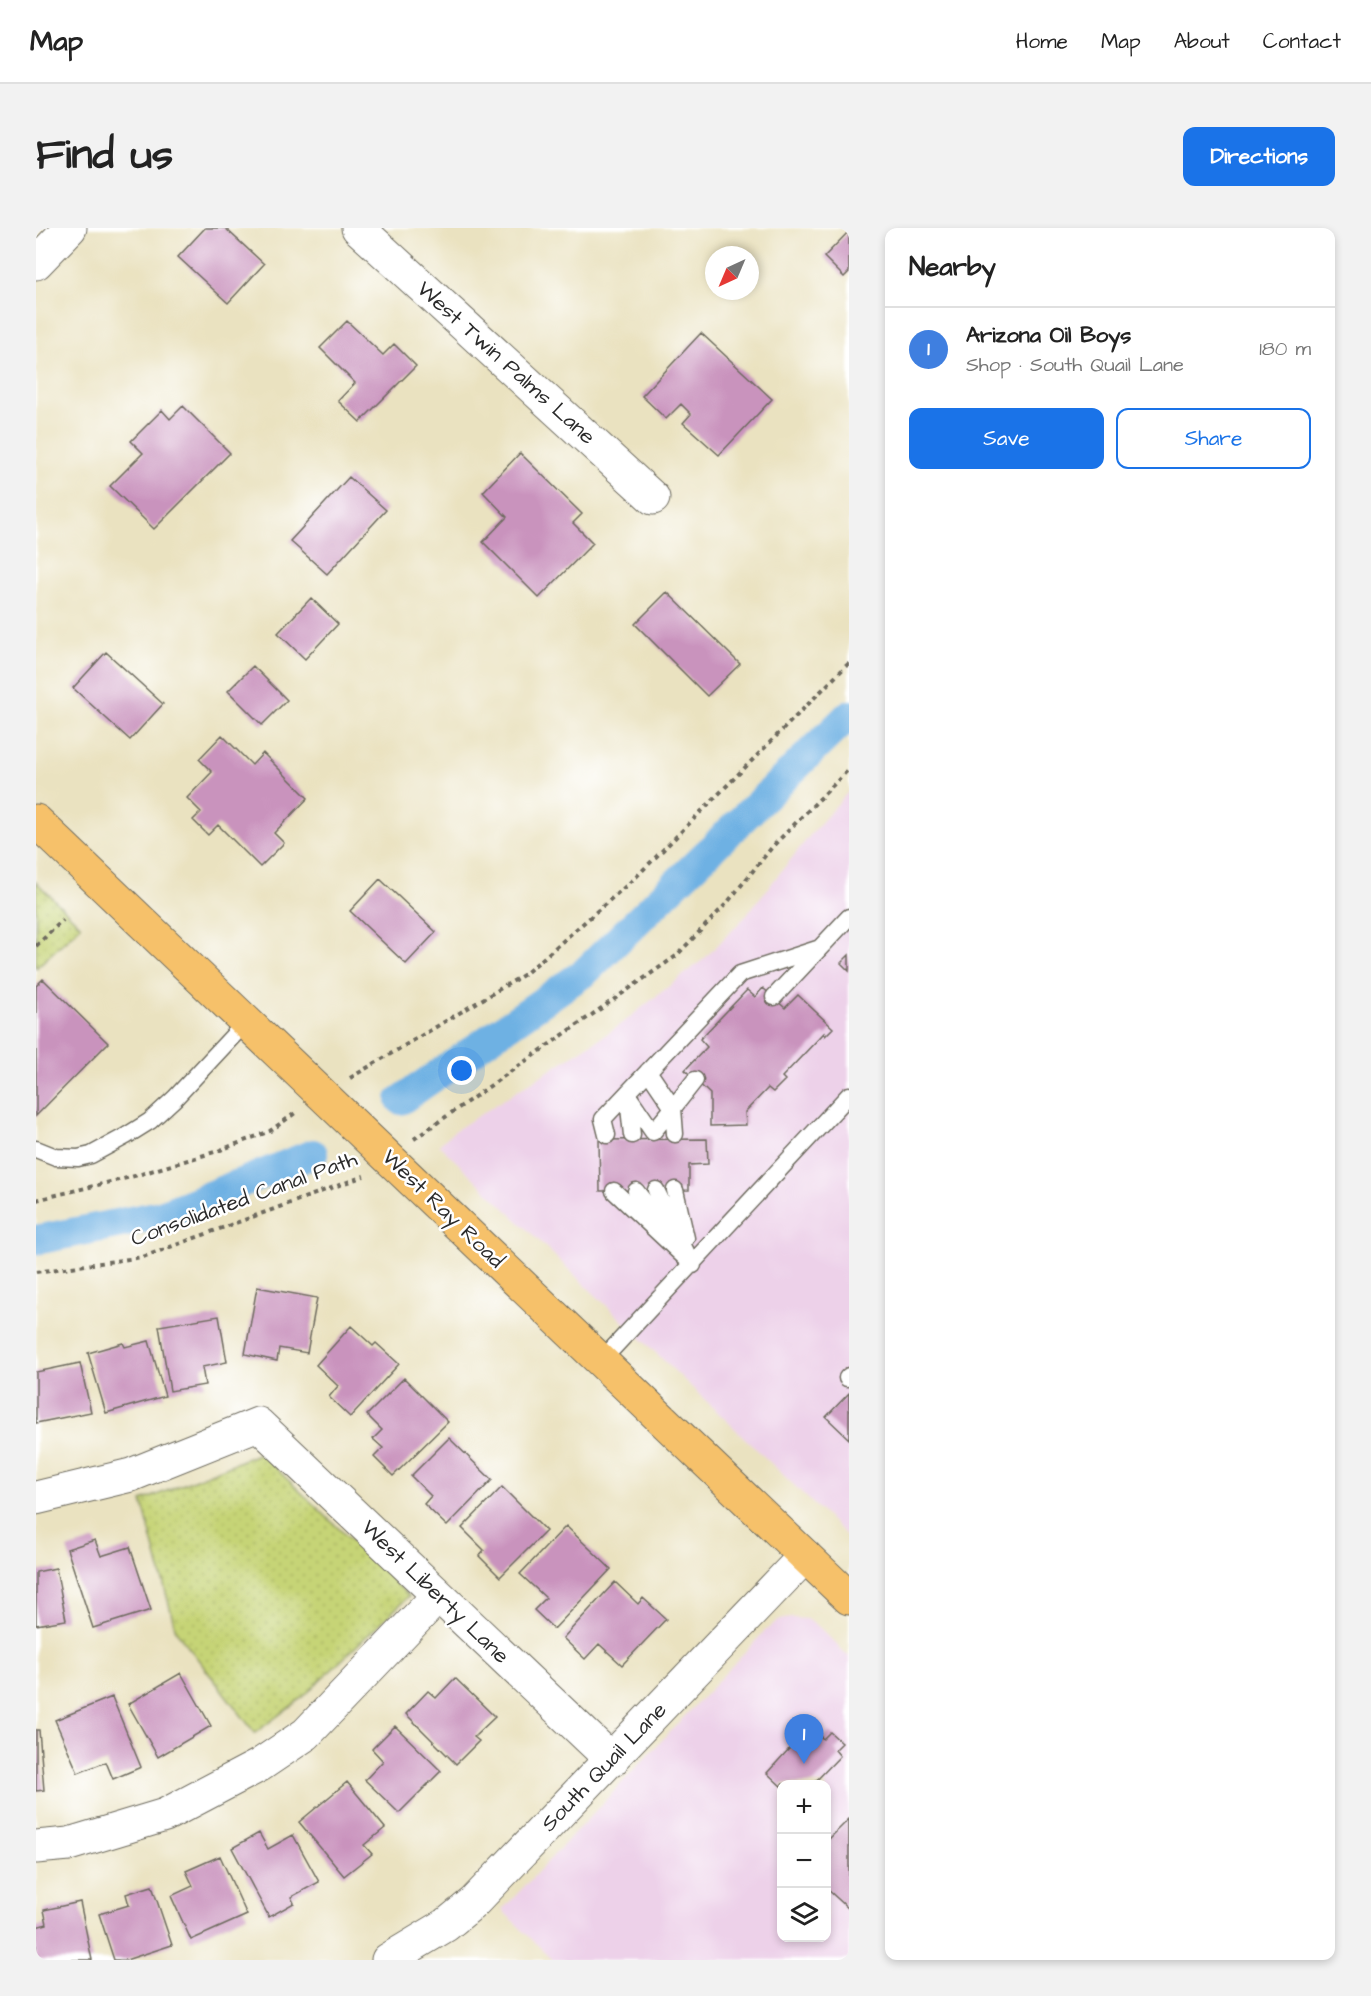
<!DOCTYPE html>
<meta charset="utf-8">
<style>
body{margin:0;font-family:"Architects Daughter",sans-serif;background:#f2f2f2;color:#222}
.controls{position:absolute;right:18px;bottom:18px;display:grid;overflow:hidden;border-radius:12px;box-shadow:0 3px 9px #0003}
.controls button{width:54px;height:54px;display:grid;place-items:center;padding:0;border:0;border-bottom:2px solid #e0e0e0;background:#fff;color:#222;font:30px sans-serif}
.compass{position:absolute;left:669px;top:18px;width:54px;height:54px;border-radius:50%;background:#fff;box-shadow:0 3px 9px #0003;rotate:224deg}
.you{position:absolute;left:426px;top:843px;width:21px;height:21px;margin:-15px;border:4px solid #fff;border-radius:50%;background:#1a73e8;box-shadow:0 0 0 9px #1a73e833}
.badge{display:grid;place-items:center;width:39px;height:39px;border-radius:50%;background:#1a73e8;color:#fff;font-size:20px;font-weight:700}
.pin{position:absolute;translate:-50% -50px;filter:drop-shadow(0 2px 3px #0008)}
.pin::after{content:'';position:absolute;top:32px;width:21px;height:18px;background:inherit;clip-path:polygon(0 0,100% 0,50% 100%)}
.list{margin:0;padding:0;list-style:none}
h2{display:flex;justify-content:space-between;align-items:center;height:78px;margin:0;padding:0 24px;font-size:26px}
h2 small{font-size:20px;font-weight:400;color:#767676}
.list li{display:grid;grid-template-columns:39px 1fr auto;gap:18px;align-items:center;box-sizing:border-box;height:84px;padding:0 24px;border-top:2px solid #e0e0e0}
.list b{display:block;font-size:22px;white-space:nowrap}
.list p{margin:0;font-size:20px;white-space:nowrap;color:#767676}
.list em{font-size:20px;font-style:normal;color:#767676}
.actions{display:flex;gap:12px;padding:18px 24px}
.actions a{flex:1;padding:14px 0;border:2px solid #1a73e8;border-radius:12px;text-align:center;font-size:21px;color:#1a73e8}
.actions .main{background:#1a73e8;color:#fff}
.icon{flex:none;width:33px;height:33px;fill:none;stroke:currentColor;stroke-width:2;stroke-linecap:round;stroke-linejoin:round}
.map{position:relative;flex:none;width:813px;height:1732px;overflow:hidden;border-radius:12px}
header{display:flex;align-items:center;gap:36px;box-sizing:border-box;height:84px;padding:0 30px;background:#fff;border-bottom:2px solid #e0e0e0}
header strong{font-size:28px}
nav{display:flex;gap:33px;margin-inline-start:auto;font-size:21px}
.intro{display:flex;align-items:center;justify-content:space-between;box-sizing:border-box;height:144px;padding:0 36px}
h1{margin:0;font-size:42px}
.button{padding:15px 27px;border-radius:12px;background:#1a73e8;color:#fff;font-size:21px;font-weight:700}
main{display:flex;gap:36px;padding:0 36px}
aside{flex:1;background:#fff;border-radius:12px;box-shadow:0 3px 9px #0003}
.map>svg:first-child{display:block}
.built{fill:#edd1e9;fill-rule:evenodd}
.grass{fill:url(#grass-dots);stroke:#788050;stroke-width:1.5}
.lines{fill:none;stroke-linecap:round;stroke-linejoin:round}
.canal{stroke:#6eb1e3;stroke-width:30}
.building{fill:#c993bd}
.lane-casing{stroke:#6e6b5f;stroke-width:19}
.street-casing{stroke:#6e6b5f;stroke-width:35}
.primary-casing{stroke:#6e6b5f;stroke-width:35}
.path{stroke:#6e6b5f;stroke-width:4;stroke-dasharray:4.5 4.5;stroke-linecap:butt}
.lane{stroke:#fff;stroke-width:16}
.street{stroke:#fff;stroke-width:33}
.primary{stroke:#f6c16b;stroke-width:33}
.labels{text-anchor:middle;dominant-baseline:central;stroke-width:5;stroke-linejoin:round;paint-order:stroke}
.street-label{font-size:22px;fill:#2b2b2b;stroke:#fff}
</style>
<header>
<strong>Map</strong>
<nav><a>Home</a><a>Map</a><a>About</a><a>Contact</a></nav>
</header>
<div class="intro"><h1>Find us</h1><a class="button">Directions</a></div>
<main>
<div class="map">
<svg width="813" height="1732" viewBox="0 0 813 1732">
<defs>
<pattern id="grass-dots" width="8" height="8" patternUnits="userSpaceOnUse" patternTransform="scale(1.5)"><rect width="8" height="8" fill="#c6d476"/><path d="M2 2h.1M6 6h.1" fill="none" stroke="#aab666" stroke-width="1.8" stroke-linecap="round"/></pattern>
</defs>
<rect width="100%" height="100%" fill="#fff"/>
<filter id="ink" filterUnits="userSpaceOnUse"><feTurbulence type="fractalNoise" baseFrequency=".0167" numOctaves="2"/><feDisplacementMap in="SourceGraphic" scale="12" xChannelSelector="R" yChannelSelector="G"/><feConvolveMatrix kernelMatrix="1 2 1 2 8 2 1 2 1" color-interpolation-filters="sRGB"/></filter>
<filter id="wash" filterUnits="userSpaceOnUse"><feTurbulence type="fractalNoise" baseFrequency=".008" numOctaves="4" result="noise"/><feDisplacementMap in="SourceGraphic" scale="24" xChannelSelector="R" yChannelSelector="G"/><feGaussianBlur stdDeviation="1.35" result="paint"/><feColorMatrix in="noise" values="0 0 0 0 0 0 0 0 0 0 0 0 0 0 0 0 0 1.4 0 .05"/><feComposite in="paint" operator="in"/></filter>
<g filter="url(#wash)">
<rect width="100%" height="100%" fill="#eae2c0"/>
<path class="built" d="M813 563V1310L403 917 417 904 577 802 668 731 708 690 775 606Z
M756 1390 770 1391 783 1399 813 1429V1732H517L466 1682 729 1403 742 1392ZM746 1556H790V1710H746Z"/>
<path class="grass" d="M0 654 45 698 0 740Z
M224 1225 373 1368 267 1469 219 1505 140 1403 106 1273Z"/>
<g class="lines">
<path class="canal" d="M365 872 549 744 813 487
M0 1012 125 987 277 926"/>
</g>
<g id="blocks">
<path class="building" d="M169 0H189L228 36 192 75 142 29Z
M813 3V44L808 49 788 29Z
M311 93 347 127 358 116 380 138 324 194 302 173 319 155 284 120Z
M665 105 736 171 683 227 647 195 655 186 645 176 630 191 606 168Z
M147 178 194 225 118 301 74 258 107 225 95 213 126 182 134 191Z
M484 225 546 286 537 295 557 315 503 370 447 314 471 289 447 264Z
M313 249 350 282 291 346 254 313Z
M631 364 704 436 671 468 599 396Z
M275 370 302 396 269 431 242 405Z
M70 424 127 476 94 512 37 460Z
M217 438 251 472 226 497 192 463Z
M186 507 216 537 227 525 272 570 238 605 248 615 224 639 182 597 172 607 157 592 165 584 151 570 176 544 163 531Z
M344 651 400 704 370 736 314 683Z
M813 727V743L805 735Z
M7 751 72 815 0 888V758Z
M727 760 749 780 762 767 797 800 789 808 788 805 746 849 749 852 737 864 732 860 709 884 710 897 674 898V866L649 842 671 819 664 811 711 762 719 769Z
M671 911 672 936 653 937V962L564 963 563 912Z
M221 1059 281 1070 271 1125 243 1120 241 1133 209 1126Z
M183 1088 191 1134 166 1139 169 1157 134 1163 123 1098Z
M315 1098 337 1118 340 1115 363 1136 314 1189 293 1169 302 1158 280 1137Z
M113 1113 129 1168 70 1185 52 1125 87 1115 89 1119Z
M44 1135 55 1184 0 1195V1144Z
M368 1150 412 1194 357 1248 338 1229 347 1220 337 1211 346 1202 331 1187Z
M813 1165V1211L790 1189Z
M413 1210 456 1252 411 1298 388 1276 395 1268 375 1248Z
M466 1259 510 1303 464 1349 443 1328 448 1322 426 1300Z
M530 1298 575 1341 518 1401 498 1382 510 1370 484 1346Z
M59 1312 65 1328 94 1319 115 1382 57 1400 31 1321Z
M20 1340 30 1392 0 1397V1344Z
M579 1354 602 1376 607 1370 630 1391 586 1437 563 1416 549 1431 527 1410Z
M145 1445 175 1498 122 1529 92 1476Z
M419 1450 459 1489 438 1509 443 1513 420 1536 370 1486 392 1463 400 1470Z
M76 1469 105 1539 77 1551 70 1534 42 1545 19 1492Z
M359 1498 405 1543 363 1585 329 1552 347 1533 336 1521Z
M774 1498 787 1511 794 1504 806 1515 799 1522 804 1528 777 1556H746V1559L731 1545Z
M0 1502H3L8 1562 0 1563Z
M311 1554 349 1600 328 1617 336 1626 308 1648 263 1594Z
M813 1591V1681L790 1660V1614Z
M223 1605 232 1621 257 1607 283 1654 255 1669 258 1675 233 1689 196 1620Z
M184 1628 211 1687 155 1712 135 1668 157 1658 150 1643Z
M116 1658 136 1717 90 1732H78L63 1686 93 1677 90 1666Z
M44 1674 56 1732H0V1699L11 1696 8 1682Z"/>
</g>
</g>
<g filter="url(#ink)">
<use href="#blocks" fill-opacity="0" stroke="#6e6b5f" stroke-width="1.5"/>
<g class="lines">
<defs>
<path id="lane" d="M738 769 813 689
M591 866 617 904 637 880 612 843
M592 870 596 907
M639 906 637 880 659 852
M571 907 567 891 704 746 784 720
M0 921 20 929 42 930 55 927 90 908 114 893 139 870 210 794
M620 962 652 1028
M639 962 650 1010
M578 963 657 1037
M600 963 627 998
M565 1133 813 867
M811 1150 813 1148"/>
<path id="street" d="M322 0 617 270
M0 35 34 0
M0 1270 95 1247 222 1196 576 1532
M0 1619 33 1616 129 1587 224 1537 270 1506 402 1368
M352 1732 410 1697 438 1674 769 1328"/>
<path id="primary" d="M0 593 813 1370"/>
</defs>
<use href="#lane" class="lane-casing"/>
<use href="#street" class="street-casing"/>
<use href="#primary" class="primary-casing"/>
<path class="path" d="M0 718 27 692
M314 850 489 746 599 650 813 435
M378 911 640 728 691 675 737 618 813 541
M0 972 95 949 182 923 234 903 262 883
M0 1044 107 1029 328 948"/>
<use href="#lane" class="lane"/>
<use href="#street" class="street"/>
<use href="#primary" class="primary"/>
</g>
</g>
<g class="labels">
<g class="street-label">
<text transform="translate(470 135) rotate(42)">West Twin Palms Lane</text>
<text transform="translate(208 971) rotate(-20)">Consolidated Canal Path</text>
<text transform="translate(407 981) rotate(44)">West Ray Road</text>
<text transform="translate(399 1364) rotate(44)">West Liberty Lane</text>
<text transform="translate(568 1539) rotate(-46)">South Quail Lane</text>
</g>
</g>
</svg>
<div class="controls">
<button>+</button>
<button>−</button>
<button><svg class="icon" aria-label="layers" viewBox="0 0 24 24"><path d="M12 4l9 5-9 5-9-5zM3 14l9 5 9-5"/></svg></button>
</div>
<svg class="compass" viewBox="-18 -18 36 36"><path d="M0-13l5 13h-10z" fill="#e53935"/><path d="M0 13l5-13h-10z" fill="#767676"/></svg>
<div class="you"></div>
<div class="pin badge" style="left:768px;top:1536px;background:#3f7fe0">1</div>
</div>
<aside>
<h2>Nearby<small></small></h2>
<ul class="list">
<li><span class="badge" style="background:#3f7fe0">1</span><div><b>Arizona Oil Boys</b><p>Shop · South Quail Lane</p></div><em>180 m</em></li>
</ul>
<div class="actions"><a class="main">Save</a><a>Share</a></div>
</aside>
</main>
